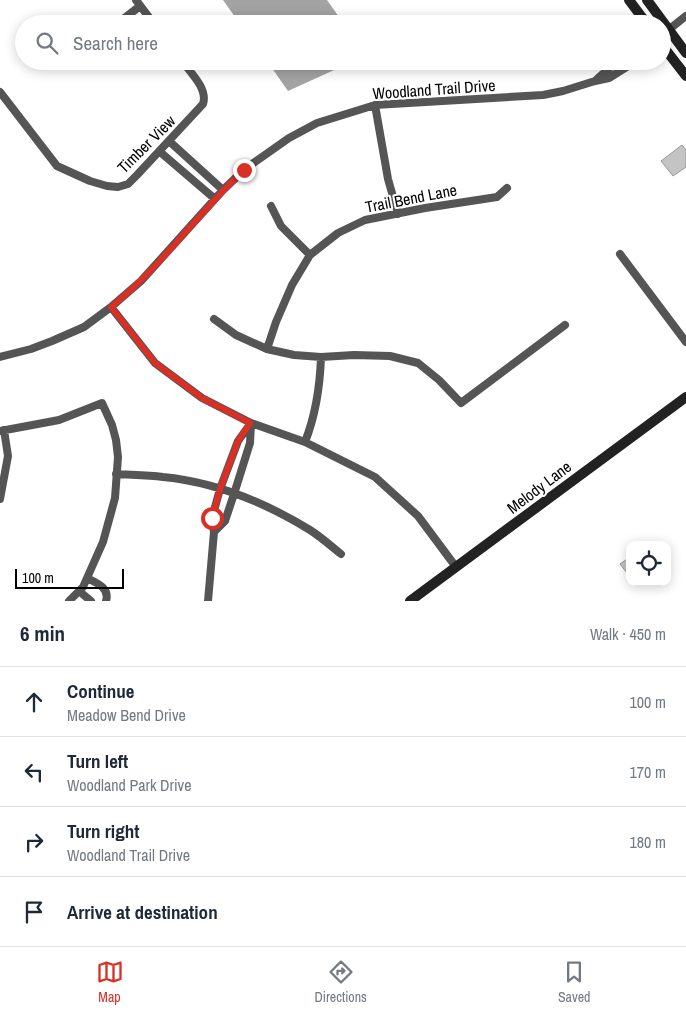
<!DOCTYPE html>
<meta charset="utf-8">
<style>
body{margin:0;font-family:"Archivo Narrow",sans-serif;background:#f2f2f3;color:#1f2937}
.controls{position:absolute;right:15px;bottom:15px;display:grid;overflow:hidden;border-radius:10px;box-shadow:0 2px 12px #0003}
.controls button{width:45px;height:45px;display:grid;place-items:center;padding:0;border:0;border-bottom:1px solid #e0e1e3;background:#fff;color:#1f2937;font:25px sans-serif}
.scale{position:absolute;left:15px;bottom:12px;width:109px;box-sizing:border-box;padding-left:5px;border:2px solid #000;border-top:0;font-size:14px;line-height:18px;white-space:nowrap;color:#000;-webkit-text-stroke:4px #fff;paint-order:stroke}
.stop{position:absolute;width:15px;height:15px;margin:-11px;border:4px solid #d93025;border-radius:50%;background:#fff}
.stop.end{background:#d93025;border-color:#fff;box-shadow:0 1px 5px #0008}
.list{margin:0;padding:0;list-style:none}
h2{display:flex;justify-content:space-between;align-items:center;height:65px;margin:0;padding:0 20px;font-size:21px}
h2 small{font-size:16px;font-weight:400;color:#747a83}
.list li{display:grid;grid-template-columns:32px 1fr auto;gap:15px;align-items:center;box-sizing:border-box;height:70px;padding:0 20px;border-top:1px solid #e0e1e3}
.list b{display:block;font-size:19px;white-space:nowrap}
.list p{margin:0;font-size:16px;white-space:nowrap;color:#747a83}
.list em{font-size:16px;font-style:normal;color:#747a83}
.icon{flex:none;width:28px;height:28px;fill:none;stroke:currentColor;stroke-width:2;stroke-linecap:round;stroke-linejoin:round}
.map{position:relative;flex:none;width:686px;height:601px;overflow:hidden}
.search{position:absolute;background:#fff;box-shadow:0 2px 12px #0003;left:15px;right:15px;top:15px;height:55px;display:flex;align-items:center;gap:12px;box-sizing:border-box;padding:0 18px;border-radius:28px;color:#747a83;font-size:19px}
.sheet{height:345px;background:#fff}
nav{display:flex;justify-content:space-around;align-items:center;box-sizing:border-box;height:70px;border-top:1px solid #e0e1e3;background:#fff;font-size:14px;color:#747a83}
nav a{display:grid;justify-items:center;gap:2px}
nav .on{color:#d93025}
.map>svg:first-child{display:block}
.water{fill:#a3a3a3}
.building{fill:#c4c4c4;stroke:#999}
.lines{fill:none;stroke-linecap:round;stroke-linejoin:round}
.street{stroke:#555;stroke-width:8}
.secondary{stroke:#222;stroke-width:10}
.route{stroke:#d93025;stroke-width:6}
.labels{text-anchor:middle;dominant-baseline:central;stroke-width:4;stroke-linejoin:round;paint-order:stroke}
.street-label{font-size:16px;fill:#000;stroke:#fff}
</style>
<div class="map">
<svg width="686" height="601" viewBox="0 0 686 601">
<rect width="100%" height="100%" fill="#fff"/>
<path class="water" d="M223 0H327L344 24H240Z
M267 61H354L288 91Z"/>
<path class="building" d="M682 145 686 150V167L673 176 661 161Z
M630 557V577L620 564Z"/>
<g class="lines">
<path class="street" d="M136 0 154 24
M117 24 140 6
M662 35 686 16
M595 81 617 61
M0 92 57 166 90 181 107 186 118 187 128 184 137 175 203 104C208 89 191 73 182 61
M375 105 388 179 398 214
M169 141 223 190
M159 151 215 199
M271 206 281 226 310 255
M620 254 686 342
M111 307 155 363 202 398 251 423 305 442 375 477 418 516 456 567
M214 319 236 335 267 349 294 355 321 357 354 355 390 356 418 363 439 380 461 403 565 325
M267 349 276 322 292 285 310 255 338 233 365 220 425 208 497 197 507 188
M0 357 31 349 52 341 84 327 111 307 141 281 223 190 245 169 289 138 317 123 375 105 543 95 563 91 595 81 609 78 636 61
M0 431 59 420 102 403 112 425 116 440 118 457 115 498 103 542 83 587 69 601
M305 442C316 414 320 387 321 357
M116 474C132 475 147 475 163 477 215 482 266 503 310 530 321 537 331 546 341 554
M0 499 8 456 4 430
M214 532 225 521 234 494 250 443 251 423
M87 578C97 583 110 588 106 601
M79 591 91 601
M208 601 214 532 212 518 220 489 238 441 251 423"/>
<path class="secondary" d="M629 0 647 24
M647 0 686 53
M662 45 686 76
M410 601 686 397"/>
</g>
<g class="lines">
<path class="route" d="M212 518 220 489 238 441 250 423 202 398 155 363 111 307C161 267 198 213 244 170"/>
</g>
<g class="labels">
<g class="street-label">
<text transform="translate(434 89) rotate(-4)">Woodland Trail Drive</text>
<text transform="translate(146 144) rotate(-45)">Timber View</text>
<text transform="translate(411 198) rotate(-11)">Trail Bend Lane</text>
<text transform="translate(539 487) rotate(-37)">Melody Lane</text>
</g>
</g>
</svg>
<div class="controls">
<button><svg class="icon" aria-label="locate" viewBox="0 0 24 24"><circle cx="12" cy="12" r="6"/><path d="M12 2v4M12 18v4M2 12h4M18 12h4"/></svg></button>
</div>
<div class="scale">100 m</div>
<div class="stop" style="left:212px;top:518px"></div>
<div class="stop end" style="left:244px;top:170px"></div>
<div class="search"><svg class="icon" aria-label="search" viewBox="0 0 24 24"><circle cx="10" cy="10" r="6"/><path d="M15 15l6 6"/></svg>Search here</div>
</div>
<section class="sheet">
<h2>6 min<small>Walk · 450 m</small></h2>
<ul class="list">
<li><svg class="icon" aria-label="ahead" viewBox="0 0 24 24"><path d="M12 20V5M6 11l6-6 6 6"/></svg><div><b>Continue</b><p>Meadow Bend Drive</p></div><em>100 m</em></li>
<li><svg class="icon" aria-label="left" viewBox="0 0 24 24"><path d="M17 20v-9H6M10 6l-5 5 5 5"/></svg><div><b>Turn left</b><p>Woodland Park Drive</p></div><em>170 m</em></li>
<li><svg class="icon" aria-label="right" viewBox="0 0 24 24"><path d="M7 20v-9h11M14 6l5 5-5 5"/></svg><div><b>Turn right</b><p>Woodland Trail Drive</p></div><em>180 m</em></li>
<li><svg class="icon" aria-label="arrive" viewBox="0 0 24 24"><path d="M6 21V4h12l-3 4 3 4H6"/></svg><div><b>Arrive at destination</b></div></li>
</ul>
</section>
<nav>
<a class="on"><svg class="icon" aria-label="map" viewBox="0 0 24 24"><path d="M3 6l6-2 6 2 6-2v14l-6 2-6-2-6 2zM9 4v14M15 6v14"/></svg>Map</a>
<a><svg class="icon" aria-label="directions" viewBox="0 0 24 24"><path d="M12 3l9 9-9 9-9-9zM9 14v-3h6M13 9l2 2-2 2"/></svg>Directions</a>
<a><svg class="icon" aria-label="saved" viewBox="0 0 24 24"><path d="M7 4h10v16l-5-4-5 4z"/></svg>Saved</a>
</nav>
